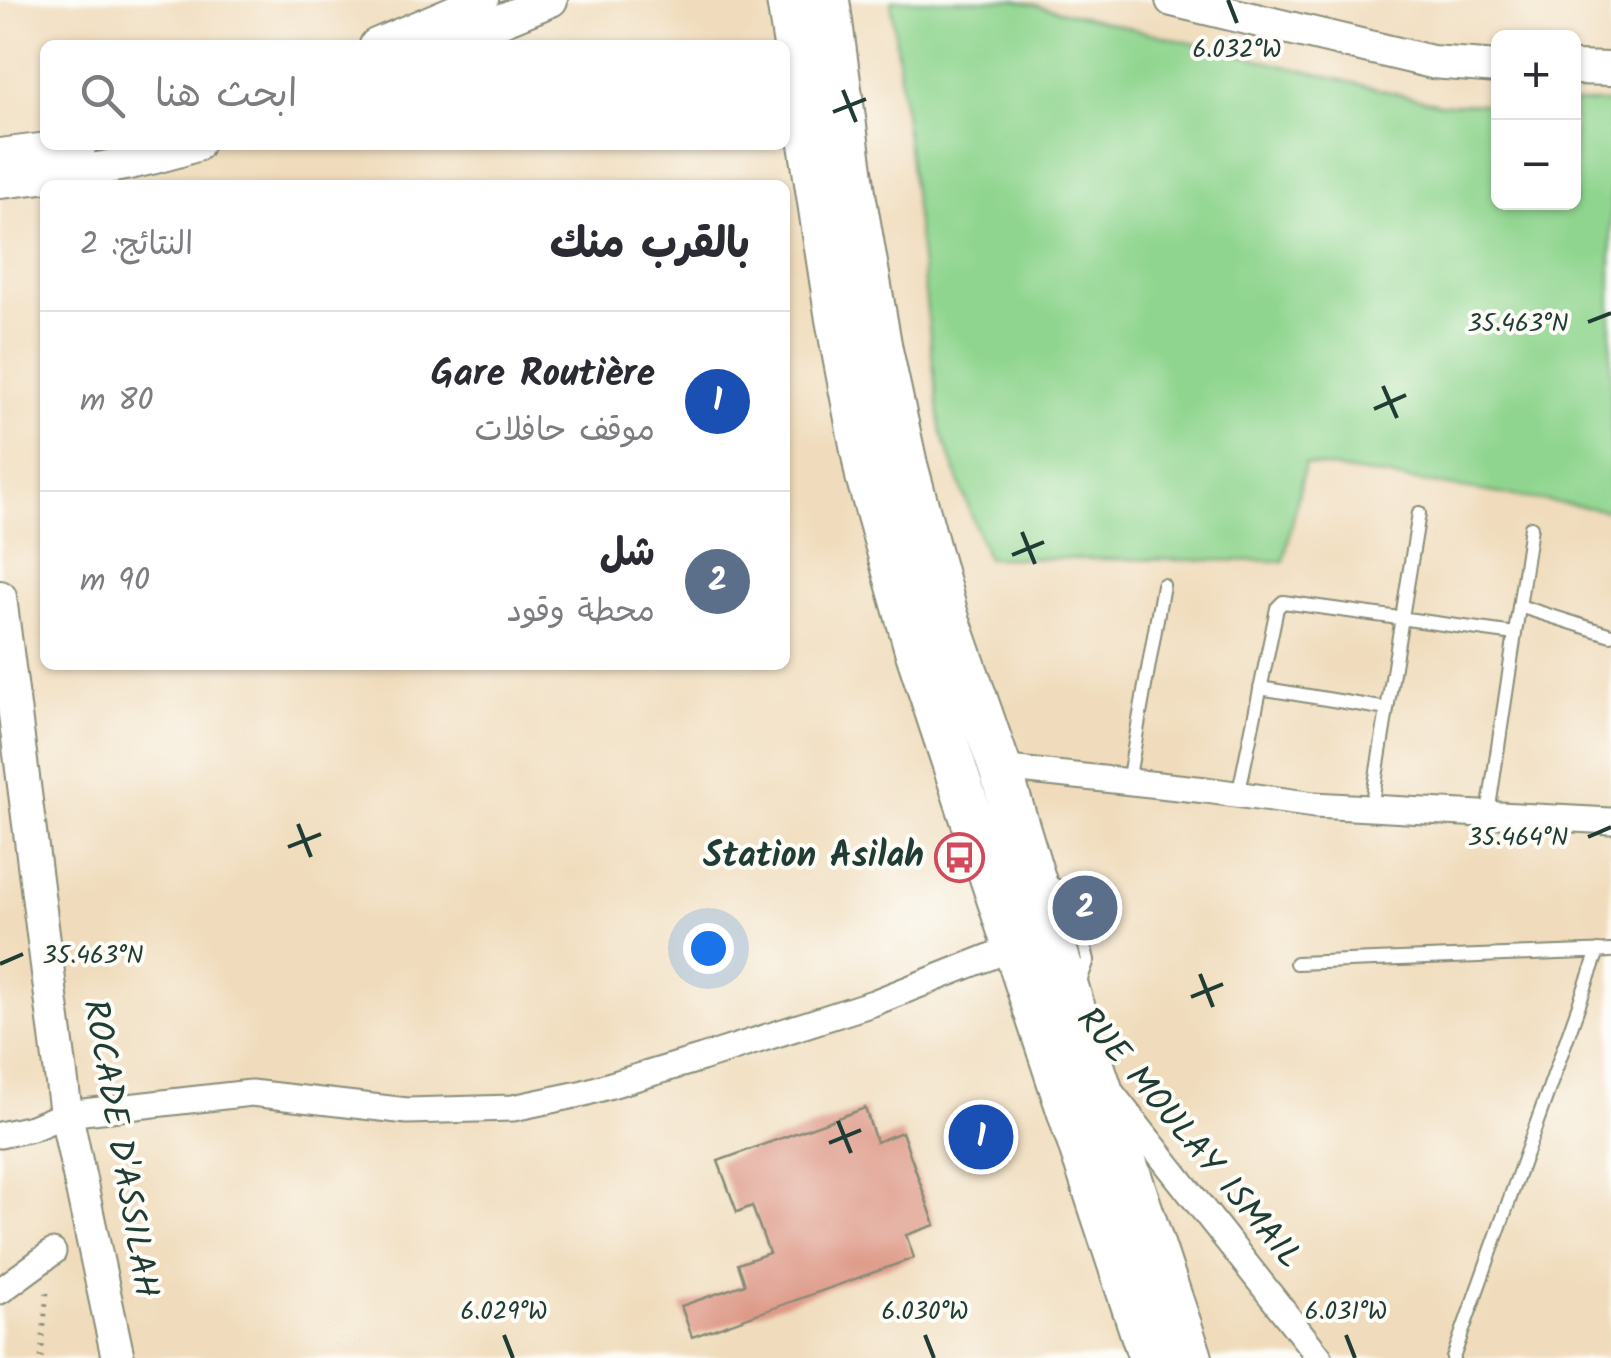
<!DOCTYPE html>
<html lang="ar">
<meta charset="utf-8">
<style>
body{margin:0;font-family:Kalam,"Playpen Sans Arabic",sans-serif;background:#f7f7f7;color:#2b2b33;direction:rtl}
.controls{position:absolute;right:30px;top:30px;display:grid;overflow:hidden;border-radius:15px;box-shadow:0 2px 8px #0004}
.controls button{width:90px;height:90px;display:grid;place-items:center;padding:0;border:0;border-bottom:2px solid #e1e1e2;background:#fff;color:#2b2b33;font:50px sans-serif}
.you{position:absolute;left:708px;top:948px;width:35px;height:35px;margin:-25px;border:8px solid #fff;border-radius:50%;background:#1a73e8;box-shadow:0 0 0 15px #1a73e833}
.badge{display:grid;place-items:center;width:65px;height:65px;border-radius:50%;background:#ea580c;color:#fff;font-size:32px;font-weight:700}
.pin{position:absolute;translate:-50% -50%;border:5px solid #fff;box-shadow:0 2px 10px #0006}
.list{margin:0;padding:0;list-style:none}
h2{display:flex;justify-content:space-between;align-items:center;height:130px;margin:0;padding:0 40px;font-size:42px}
h2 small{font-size:32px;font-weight:400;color:#7c7c81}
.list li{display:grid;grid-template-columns:65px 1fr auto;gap:30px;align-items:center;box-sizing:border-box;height:180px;padding:0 40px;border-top:2px solid #e1e1e2}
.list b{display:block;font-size:38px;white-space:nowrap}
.list p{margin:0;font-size:32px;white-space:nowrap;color:#7c7c81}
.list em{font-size:32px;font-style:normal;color:#7c7c81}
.icon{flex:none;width:55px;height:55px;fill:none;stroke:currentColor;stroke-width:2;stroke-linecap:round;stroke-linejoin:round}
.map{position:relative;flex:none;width:1611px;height:1358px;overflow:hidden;direction:ltr}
.search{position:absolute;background:#fff;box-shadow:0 2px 8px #0004;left:40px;top:40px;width:750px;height:110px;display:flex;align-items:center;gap:25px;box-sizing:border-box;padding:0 35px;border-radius:15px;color:#7c7c81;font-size:38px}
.panel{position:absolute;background:#fff;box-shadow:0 2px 8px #0004;left:40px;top:180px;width:750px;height:490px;border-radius:15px;direction:rtl}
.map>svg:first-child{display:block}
.green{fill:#90d58f;stroke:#588962;stroke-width:2.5}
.building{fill:#dd9684}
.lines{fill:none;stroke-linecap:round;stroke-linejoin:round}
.service-casing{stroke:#888c78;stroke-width:16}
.minor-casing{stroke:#888c78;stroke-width:29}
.tertiary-casing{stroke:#888c78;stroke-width:36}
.primary-casing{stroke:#888c78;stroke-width:46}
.path{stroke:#888c78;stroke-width:5;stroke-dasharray:2.5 8;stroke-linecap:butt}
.service{stroke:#fff;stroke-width:12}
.minor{stroke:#fff;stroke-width:25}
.tertiary{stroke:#fff;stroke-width:32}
.primary{stroke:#fff;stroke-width:42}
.ticks{fill:none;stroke:#1f3d34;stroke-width:4}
.labels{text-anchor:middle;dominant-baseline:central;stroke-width:8;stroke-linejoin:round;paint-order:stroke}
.poi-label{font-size:35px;font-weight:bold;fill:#1f3d34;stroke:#fdfcf7;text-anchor:end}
.street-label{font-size:35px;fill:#1f3d34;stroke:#fdfcf7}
.ticks-label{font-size:25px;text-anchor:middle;fill:#1f3d34;stroke:#fdfcf7;stroke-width:8;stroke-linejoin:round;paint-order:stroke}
</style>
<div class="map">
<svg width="1611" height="1358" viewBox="0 0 1611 1358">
<rect width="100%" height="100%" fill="#fdfcf7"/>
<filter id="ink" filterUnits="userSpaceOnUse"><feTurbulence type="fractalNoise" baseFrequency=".01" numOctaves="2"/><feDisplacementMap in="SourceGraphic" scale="20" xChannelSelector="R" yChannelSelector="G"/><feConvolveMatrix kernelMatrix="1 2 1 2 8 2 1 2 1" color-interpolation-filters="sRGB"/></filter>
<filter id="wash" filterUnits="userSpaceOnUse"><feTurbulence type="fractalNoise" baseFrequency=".0048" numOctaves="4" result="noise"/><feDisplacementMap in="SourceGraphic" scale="40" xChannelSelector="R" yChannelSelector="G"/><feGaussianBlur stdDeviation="2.25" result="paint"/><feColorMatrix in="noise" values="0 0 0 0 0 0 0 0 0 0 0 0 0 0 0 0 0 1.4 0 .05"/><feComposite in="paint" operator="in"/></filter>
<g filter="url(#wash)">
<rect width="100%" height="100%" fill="#f0dcbc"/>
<path class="green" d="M891 0H1016L1440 104H1498V202H1574V103H1611V511L1305 464 1284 561 987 558 941 432Z"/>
<g id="blocks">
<path class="building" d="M865 1108 876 1142 902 1132 935 1225 906 1235 914 1258 692 1337 681 1306 745 1284 738 1264 769 1253 752 1206 737 1212 718 1161Z"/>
</g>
</g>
<g filter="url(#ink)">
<use href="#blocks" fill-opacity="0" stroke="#888c78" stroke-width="2.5"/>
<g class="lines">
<defs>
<path id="service" d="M1519 606 1611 635
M1260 688 1387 709
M1128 782 1163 585
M1238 796 1277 608 1283 602 1515 634
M1371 808 1419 513
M1488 814 1531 527
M1047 880 1073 896 1088 960 1078 987
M1296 963 1611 951
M1453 1358 1598 951"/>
<path id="minor" d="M1000 768 1206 790 1314 805 1611 821
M1113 1095 1320 1358
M0 1135 32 1128 66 1114 251 1093 407 1111 513 1108 584 1093 702 1058 873 1003 1027 942
M0 1291 53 1252"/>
<path id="tertiary" d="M1172 0 1432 62 1498 67
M376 45 482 0
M441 45 551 0
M1574 68 1611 69
M0 155 80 145
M0 182C67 174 131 167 196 145
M0 597 66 1114 118 1358"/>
<path id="primary" d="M788 0 837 319 867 476 917 653 1150 1358
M828 0 855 200 881 350 906 465 947 616 1000 768 1072 1003 1191 1358"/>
</defs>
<use href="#service" class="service-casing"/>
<use href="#minor" class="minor-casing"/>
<use href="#tertiary" class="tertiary-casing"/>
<use href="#primary" class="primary-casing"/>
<path class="path" d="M41 1358 47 1291"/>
<use href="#service" class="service"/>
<use href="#minor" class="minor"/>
<use href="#tertiary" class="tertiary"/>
<use href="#primary" class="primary"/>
</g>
</g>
<path class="ticks" d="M1228 0 1237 23M843 90 856 122M833 112 866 99M1588 322 1611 313M1383 386 1397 418M1374 409 1406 395M1022 532 1035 564M1012 555 1044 542M298 824 311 857M1588 837 1611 827M288 847 321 834M0 964 23 954M1200 974 1213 1007M1191 997 1223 984M838 1121 851 1153M829 1143 861 1130M504 1335 513 1358M925 1335 934 1358M1346 1335 1355 1358"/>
<defs>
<symbol id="bus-ring" viewBox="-11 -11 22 22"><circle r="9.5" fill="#fdfcf7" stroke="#d1495b" stroke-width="1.5"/><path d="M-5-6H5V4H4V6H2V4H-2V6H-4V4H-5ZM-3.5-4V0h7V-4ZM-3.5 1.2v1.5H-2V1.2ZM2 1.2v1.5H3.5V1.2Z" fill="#d1495b"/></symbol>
</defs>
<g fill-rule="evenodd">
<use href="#bus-ring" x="932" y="830" width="55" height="55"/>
</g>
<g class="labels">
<g class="poi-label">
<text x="924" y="857">Station Asilah</text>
</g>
<g class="street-label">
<text transform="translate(1188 1139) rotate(50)">RUE MOULAY ISMAIL</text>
<text transform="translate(119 1149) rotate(80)">ROCADE D'ASSILAH</text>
</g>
</g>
<g class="ticks-label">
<text x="1237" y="57">6.032°W</text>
<text x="1518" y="331">35.463°N</text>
<text x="1518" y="845">35.464°N</text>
<text x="93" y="963">35.463°N</text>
<text x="504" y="1319">6.029°W</text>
<text x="925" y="1319">6.030°W</text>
<text x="1346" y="1319">6.031°W</text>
</g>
</svg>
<div class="controls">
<button>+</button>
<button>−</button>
</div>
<div class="you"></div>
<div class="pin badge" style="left:981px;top:1137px;background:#1a4fb4">1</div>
<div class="pin badge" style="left:1085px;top:908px;background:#5c6f8a">2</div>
<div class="search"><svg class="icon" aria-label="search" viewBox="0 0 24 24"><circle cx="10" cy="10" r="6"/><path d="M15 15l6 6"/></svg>ابحث هنا</div>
<section class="panel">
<h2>بالقرب منك<small>النتائج: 2</small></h2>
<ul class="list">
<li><span class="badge" style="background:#1a4fb4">1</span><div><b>Gare Routière</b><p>موقف حافلات</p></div><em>80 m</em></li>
<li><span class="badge" style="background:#5c6f8a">2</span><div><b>شل</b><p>محطة وقود</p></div><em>90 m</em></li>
</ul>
</section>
</div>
